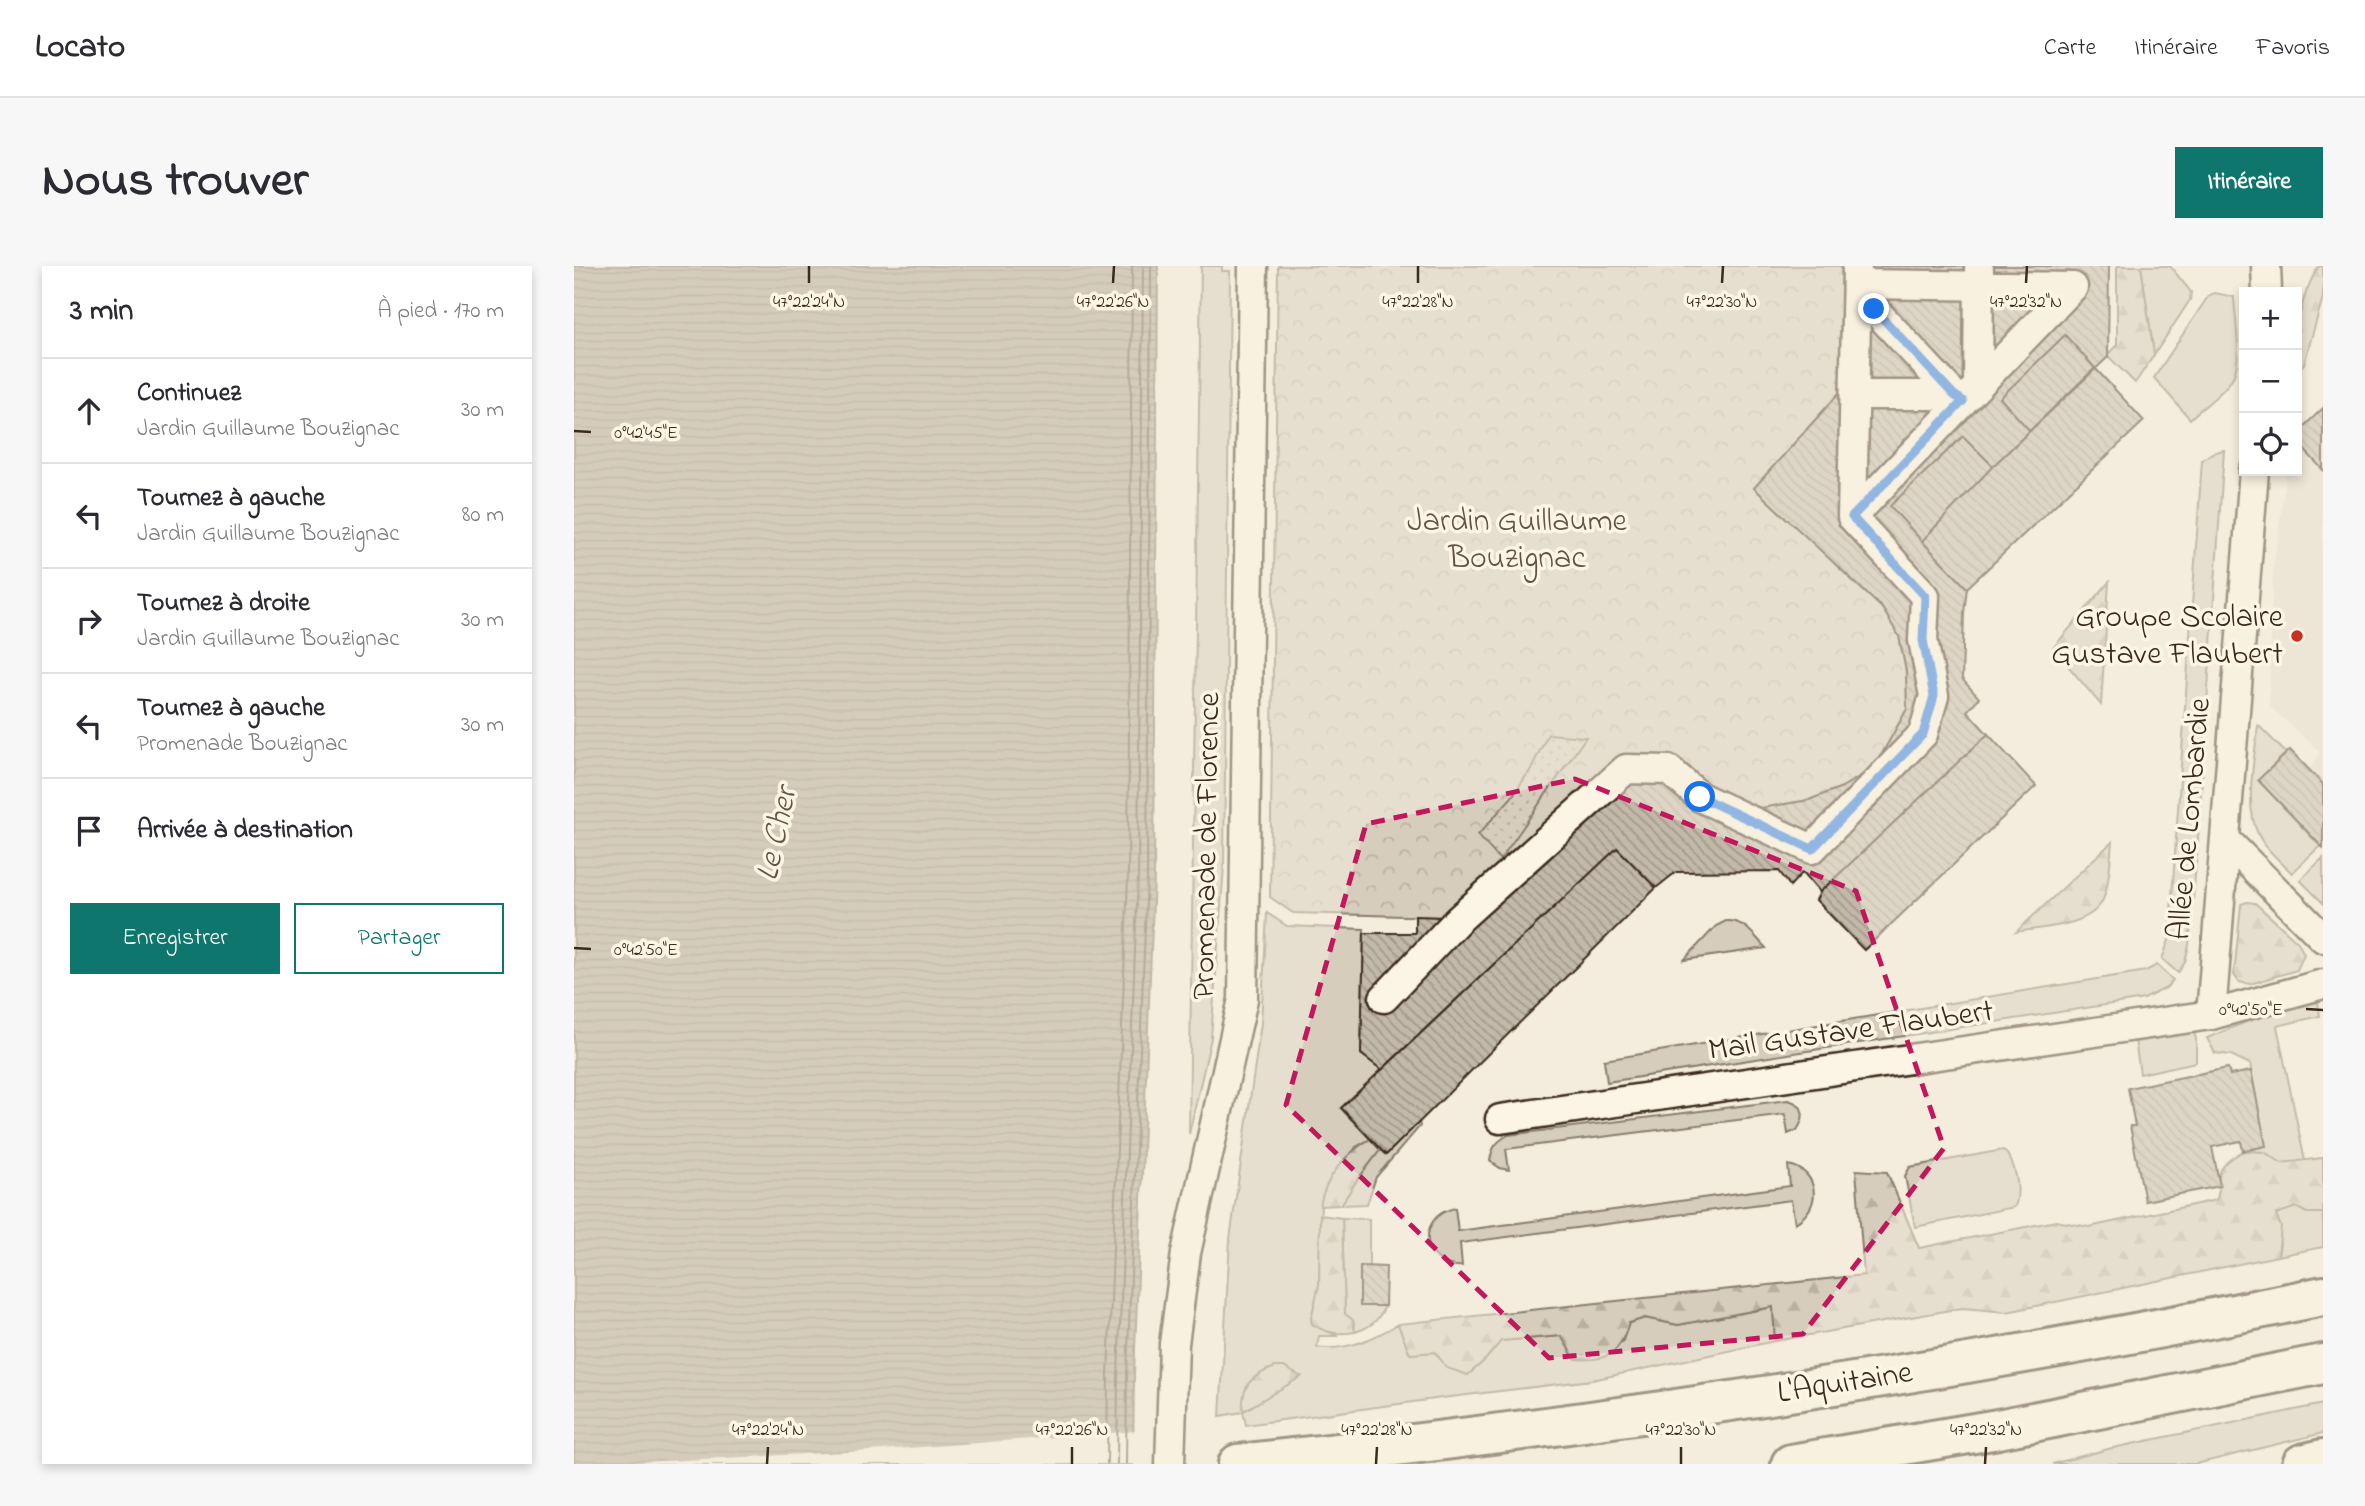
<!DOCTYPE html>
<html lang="fr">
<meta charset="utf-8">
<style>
body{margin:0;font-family:"Indie Flower",sans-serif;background:#f7f7f7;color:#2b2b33}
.controls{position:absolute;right:21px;top:21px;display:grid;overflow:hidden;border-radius:0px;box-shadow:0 4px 10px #0003}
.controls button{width:63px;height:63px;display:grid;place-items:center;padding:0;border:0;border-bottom:2px solid #e1e1e2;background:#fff;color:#2b2b33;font:35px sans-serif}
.stop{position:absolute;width:21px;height:21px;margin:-16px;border:5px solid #1a73e8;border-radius:50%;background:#fff}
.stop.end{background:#1a73e8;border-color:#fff;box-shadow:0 2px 7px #0008}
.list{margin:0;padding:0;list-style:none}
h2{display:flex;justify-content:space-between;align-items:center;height:91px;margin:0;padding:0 28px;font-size:30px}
h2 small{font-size:23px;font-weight:400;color:#7c7c81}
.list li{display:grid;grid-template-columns:46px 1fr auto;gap:21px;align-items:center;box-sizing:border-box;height:105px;padding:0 28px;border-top:2px solid #e1e1e2}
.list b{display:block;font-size:26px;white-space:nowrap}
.list p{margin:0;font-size:23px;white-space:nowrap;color:#7c7c81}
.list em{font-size:23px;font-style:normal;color:#7c7c81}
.actions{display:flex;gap:14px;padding:21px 28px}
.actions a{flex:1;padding:16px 0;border:2px solid #0f766e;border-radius:0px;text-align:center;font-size:24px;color:#0f766e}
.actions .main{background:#0f766e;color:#fff}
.icon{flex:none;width:38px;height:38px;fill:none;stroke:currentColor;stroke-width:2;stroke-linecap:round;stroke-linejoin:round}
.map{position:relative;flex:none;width:1749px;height:1198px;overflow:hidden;border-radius:0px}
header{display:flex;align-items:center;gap:42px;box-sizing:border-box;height:98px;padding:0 35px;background:#fff;border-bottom:2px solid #e1e1e2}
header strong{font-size:33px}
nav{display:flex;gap:38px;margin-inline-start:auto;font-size:24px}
.intro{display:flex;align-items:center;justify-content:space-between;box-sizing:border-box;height:168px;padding:0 42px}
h1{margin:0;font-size:49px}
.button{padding:18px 32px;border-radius:0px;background:#0f766e;color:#fff;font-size:24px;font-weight:700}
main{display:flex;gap:42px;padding:0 42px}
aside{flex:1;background:#fff;border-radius:0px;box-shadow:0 4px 10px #0003}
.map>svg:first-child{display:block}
.built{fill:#e5ddce}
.grass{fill:#d6cdbd;stroke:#887c6e;stroke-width:2;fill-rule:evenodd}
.forest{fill:url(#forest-firs);stroke:#887c6e;stroke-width:2}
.park{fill:url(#park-crowns);stroke:#887c6e;stroke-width:2}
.garden{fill:url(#garden-dots);stroke:#887c6e;stroke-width:2}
.water{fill:url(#water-rules);stroke:#817466;stroke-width:2}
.pier{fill:#f4eddd}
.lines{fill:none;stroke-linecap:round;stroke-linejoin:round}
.shore{stroke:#6a5b4e;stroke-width:2}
.building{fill:url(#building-back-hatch);stroke:#3b2a1e;stroke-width:2}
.street-casing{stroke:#3b2a1e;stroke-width:33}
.primary-casing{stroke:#3b2a1e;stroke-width:44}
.highway-casing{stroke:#3b2a1e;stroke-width:44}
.street{stroke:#fcf5e5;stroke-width:28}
.primary{stroke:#fcf5e5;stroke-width:38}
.highway{stroke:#fcf5e5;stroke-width:38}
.route{stroke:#1a73e8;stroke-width:9}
.marked{fill:none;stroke:#c2185b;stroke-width:5;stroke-dasharray:14 9;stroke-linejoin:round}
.ticks{fill:none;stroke:#3b2a1e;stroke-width:2.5}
.poi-dot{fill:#c8321e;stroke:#fcf5e5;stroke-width:2.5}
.labels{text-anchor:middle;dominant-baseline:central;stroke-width:7;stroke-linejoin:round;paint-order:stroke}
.park-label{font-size:32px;fill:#625346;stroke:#fcf5e5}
.poi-label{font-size:32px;fill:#3b2a1e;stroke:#fcf5e5;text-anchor:end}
.street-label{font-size:32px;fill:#3b2a1e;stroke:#fcf5e5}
.water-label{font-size:33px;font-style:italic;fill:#645548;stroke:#fcf5e5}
.ticks-label{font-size:18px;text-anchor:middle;fill:#3b2a1e;stroke:#fcf5e5;stroke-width:7;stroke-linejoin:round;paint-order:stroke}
</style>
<header>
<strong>Locato</strong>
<nav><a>Carte</a><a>Itinéraire</a><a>Favoris</a></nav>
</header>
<div class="intro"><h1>Nous trouver</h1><a class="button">Itinéraire</a></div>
<main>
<aside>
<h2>3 min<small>À pied · 170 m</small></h2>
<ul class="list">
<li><svg class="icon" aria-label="ahead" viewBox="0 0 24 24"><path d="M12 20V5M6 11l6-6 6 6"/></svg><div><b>Continuez</b><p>Jardin Guillaume Bouzignac</p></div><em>30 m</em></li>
<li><svg class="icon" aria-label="left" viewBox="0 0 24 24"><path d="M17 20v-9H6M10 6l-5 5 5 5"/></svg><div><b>Tournez à gauche</b><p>Jardin Guillaume Bouzignac</p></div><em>80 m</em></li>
<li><svg class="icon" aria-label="right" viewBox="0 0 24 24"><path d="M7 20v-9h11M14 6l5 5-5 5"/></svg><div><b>Tournez à droite</b><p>Jardin Guillaume Bouzignac</p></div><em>30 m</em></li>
<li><svg class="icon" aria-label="left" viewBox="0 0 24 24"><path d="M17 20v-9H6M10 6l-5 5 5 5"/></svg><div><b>Tournez à gauche</b><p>Promenade Bouzignac</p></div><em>30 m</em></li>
<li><svg class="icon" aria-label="arrive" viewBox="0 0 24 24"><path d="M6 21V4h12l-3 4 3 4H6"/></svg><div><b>Arrivée à destination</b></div></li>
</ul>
<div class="actions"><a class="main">Enregistrer</a><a>Partager</a></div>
</aside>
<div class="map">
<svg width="1749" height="1198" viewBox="0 0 1749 1198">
<defs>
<pattern id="forest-firs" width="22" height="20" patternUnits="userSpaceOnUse" patternTransform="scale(1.75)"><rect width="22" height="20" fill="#d6cdbd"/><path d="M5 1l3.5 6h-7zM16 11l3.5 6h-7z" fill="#b9b0a2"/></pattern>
<pattern id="park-crowns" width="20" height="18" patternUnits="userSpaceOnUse" patternTransform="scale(1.75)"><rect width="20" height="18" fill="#d6cdbd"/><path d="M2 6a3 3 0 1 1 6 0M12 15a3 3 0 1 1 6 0" fill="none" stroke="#b9b0a2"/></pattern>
<pattern id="garden-dots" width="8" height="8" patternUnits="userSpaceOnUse" patternTransform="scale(1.75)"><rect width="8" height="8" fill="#d6cdbd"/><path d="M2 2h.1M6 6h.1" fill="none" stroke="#b9b0a2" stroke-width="1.8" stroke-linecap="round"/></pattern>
<pattern id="water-rules" width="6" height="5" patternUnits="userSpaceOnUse" patternTransform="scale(1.75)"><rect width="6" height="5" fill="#b0a596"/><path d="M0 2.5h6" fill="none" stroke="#90877a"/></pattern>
<pattern id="building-back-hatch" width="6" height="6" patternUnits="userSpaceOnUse" patternTransform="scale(1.75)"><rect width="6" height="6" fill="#c3b9aa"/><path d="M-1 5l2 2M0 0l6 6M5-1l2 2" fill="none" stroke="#a0978a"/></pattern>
</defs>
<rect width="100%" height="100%" fill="#f4eddd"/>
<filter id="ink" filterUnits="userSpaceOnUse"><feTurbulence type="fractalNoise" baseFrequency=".0143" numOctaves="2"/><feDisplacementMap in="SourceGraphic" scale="14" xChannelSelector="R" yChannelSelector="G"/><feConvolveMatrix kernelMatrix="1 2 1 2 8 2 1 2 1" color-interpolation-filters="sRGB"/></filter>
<g filter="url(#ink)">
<path class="built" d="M1749 142V582L1684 514 1716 484 1736 504 1746 486 1695 440 1699 301 1713 205H1723V167Z"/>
<path class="grass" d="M627 0H648V5H656L650 600 637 772 615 868Z
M1567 0H1596L1617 26 1616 34 1580 89Z
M1641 27 1660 31C1661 51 1668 90 1660 109 1652 126 1629 140 1616 153L1580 112 1635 29Z
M1650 184 1623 587 1615 679 1611 696 1604 707 1588 693 1595 674 1628 194 1638 187Z
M1684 459 1712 487 1684 514 1746 580 1718 607C1707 596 1692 584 1685 570 1669 540 1681 492 1684 459Z
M1749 592V637L1726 614Z
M693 647 713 660 790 663 787 788 808 804 767 842 796 873 782 881 747 937 745 1019 737 1053 738 1058 764 1070H745L743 1081C772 1086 801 1072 824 1058L836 1088 861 1086 873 1102 911 1094 926 1075 987 1070 1048 1077 1055 1057 1071 1052 1104 1059 1199 1041 1201 1075 1018 1114 868 1132 672 1159 669 1146 646 1150 656 973 687 757ZM693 1104 727 1110 670 1145C671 1119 671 1118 693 1104Z
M1152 655C1171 654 1180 670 1192 682L1110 694 1142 660Z
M1583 699 1599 714 1592 722 1570 733 1033 816 1030 794 1572 705Z
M1744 736 1746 750 1703 760 1731 895 1707 897 1690 886 1669 885 1691 880 1676 798 1657 789 1641 787 1633 772 1677 754Z
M1619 764 1622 773V796L1566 808 1561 774Z
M1214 834C1231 838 1232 851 1223 864L1214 868 1211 848 932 883 935 904 926 902 916 895C918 881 922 876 934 869Z
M845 856 846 860 802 911 793 938 767 939 781 917 806 884 812 889Z
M1429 884C1442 895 1447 925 1441 941L1341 961 1331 910 1336 901Z
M1214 899C1245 904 1249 942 1221 957L1217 934 886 977 888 1000C847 1003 841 950 881 942L884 965 1216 920Z
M1722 941 1733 947H1749V981L1704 990 1706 978 1701 948Z
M768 952 795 953V1001H786V1039L811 1040C804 1055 797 1061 781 1066L779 1054 771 1048Z
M1749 1138V1167L1622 1198H1478L1534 1183Z"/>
<path class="forest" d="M1543 0H1567L1580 89 1561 117 1533 89 1543 79Z
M1745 0H1749V31L1730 98 1723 104C1723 64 1723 35 1745 0Z
M1535 316 1527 439 1479 382Z
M1538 576C1536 595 1536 614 1530 631 1520 661 1468 661 1442 666Z
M1673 636 1681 637 1724 676 1730 688 1723 704 1676 718 1665 716 1660 709 1661 699 1667 638Z
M796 873 806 884 781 917 767 939 746 940C751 911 771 888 796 873Z
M1669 885 1690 886 1708 897 1749 892V947H1733L1722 941 1702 948 1707 961 1704 990 1433 1046 1388 1042 1201 1075 1199 1041 1104 1059 1071 1052 1055 1057C1045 1088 1034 1096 1001 1093L987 1070 927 1075 911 1094 894 1109 873 1102 861 1086 836 1088 824 1058 1290 1009 1282 904 1313 906 1345 982 1482 955 1515 961 1642 934C1647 925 1644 920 1645 910 1647 898 1659 891 1669 885Z
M746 949 768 952 771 1048 779 1054 781 1066C766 1069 751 1067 738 1058L737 1053 745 1019Z
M701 1101H710L727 1111 669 1145C667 1119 677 1110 701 1101Z"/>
<path class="park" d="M704 0H1273L1267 125 1180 222 1308 342 1325 370 1332 405 1333 443 1300 502 1268 521 1235 534 1187 542 1158 533 1135 522 1109 496 1046 493 868 651 719 647 696 631Z"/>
<path class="garden" d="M974 468 1012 471 926 594 904 569 937 532 957 503Z"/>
<path class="water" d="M0 0H584L580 611 560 1109 559 1198H0Z"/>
<path class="pier" d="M563 1165 562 1198H23L295 1185Z"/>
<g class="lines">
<path class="shore" d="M533 1198 534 1108 554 610 558 0
M543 1198 544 1109 564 610 569 0
M552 1198 553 1109 573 611 577 0"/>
</g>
<path class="building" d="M1273 0H1535L1534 91 1419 200 1348 275 1393 322 1390 347 1388 413 1405 432 1393 445 1414 468 1246 626 1229 606 1216 620 1205 605 1102 606 1082 622 1043 582 808 804 787 788 790 667H841V650L868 651 1079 494 1109 496 1135 522 1158 533 1187 542 1235 534 1268 521 1300 502 1333 443 1332 405 1325 370 1308 342 1180 222 1267 125Z
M1491 69 1521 102 1456 165 1426 132Z
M1521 102 1570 155 1393 322 1348 275 1419 200Z
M1749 142V204L1723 176V167Z
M1389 170 1419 200 1348 275 1316 240Z
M1414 468 1462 520 1290 684 1242 634 1246 626Z
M1716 484 1749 518V582L1684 514Z
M1043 582 1082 622 812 889 767 842Z
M1654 802 1656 809 1677 805 1692 880 1669 885 1667 875 1638 881 1646 920 1571 935 1556 860H1561L1554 822Z
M786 1000 812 1001 811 1040H786Z"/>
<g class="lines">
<defs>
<path id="street" d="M1692 0 1693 26
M1283 18 1499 21
M1283 18 1300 43 1380 129 1389 135
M1404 120 1405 3
M1281 129H1380
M1278 251 1499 21
M1278 251 1283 0
M1651 573 1749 672
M810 732 883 655 1052 503 1095 504 1126 531 1238 583 1349 468 1360 430 1349 374 1351 330 1278 251
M1637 749 1680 205
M926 853 1637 749 1749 718
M596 1198 600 1078 612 987 669 733 679 0"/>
<path id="primary" d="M1728 1198 1749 1193"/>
<path id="highway" d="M664 1198C1028 1159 1390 1104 1749 1030
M1217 1198 1424 1163 1749 1098"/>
</defs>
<use href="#street" class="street-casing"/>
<use href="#primary" class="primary-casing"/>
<use href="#highway" class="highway-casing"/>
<use href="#street" class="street"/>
<use href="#primary" class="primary"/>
<use href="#highway" class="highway"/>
</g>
</g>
<g class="lines" filter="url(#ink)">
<path class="route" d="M1126 531 1238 583 1349 468 1360 430 1349 374 1351 330 1278 251 1389 135 1380 129 1300 43"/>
</g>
<path d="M0 0H1749V1198H0ZM1001 513 1282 625 1370 882 1229 1068 975 1092 712 839 792 558Z" fill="#f4eddd" fill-opacity=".55" fill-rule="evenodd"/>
<path class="marked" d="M1001 513 1282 625 1370 882 1229 1068 975 1092 712 839 792 558Z"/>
<path class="ticks" d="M235 17V0M539 17 540 0M844 17V0M1148 17 1149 0M1452 17 1453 0M0 165 17 166M0 682 17 683M1732 743 1749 744M193 1198 194 1181M498 1198V1181M802 1198 803 1181M1107 1198V1181M1411 1198 1412 1181"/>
<circle class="poi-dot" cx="1723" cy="370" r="7"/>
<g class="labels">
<g class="park-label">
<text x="943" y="256">Jardin Guillaume<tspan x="943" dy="37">Bouzignac</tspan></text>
</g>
<g class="poi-label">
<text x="1709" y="352">Groupe Scolaire<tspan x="1709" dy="37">Gustave Flaubert</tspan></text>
</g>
<g class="street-label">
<text transform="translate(1617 553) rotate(-85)">Allée de Lombardie</text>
<text transform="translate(634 580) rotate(-89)">Promenade de Florence</text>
<text transform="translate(1277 766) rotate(-8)">Mail Gustave Flaubert</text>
<text transform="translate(1271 1118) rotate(-9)">L'Aquitaine</text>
</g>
<g class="water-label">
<text transform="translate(204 568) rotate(-78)">Le Cher</text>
</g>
</g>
<g class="ticks-label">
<text x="235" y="41">47°22'24"N</text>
<text x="539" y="41">47°22'26"N</text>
<text x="844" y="41">47°22'28"N</text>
<text x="1148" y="41">47°22'30"N</text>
<text x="1452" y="41">47°22'32"N</text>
<text x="72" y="172">0°42'45"E</text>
<text x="72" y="689">0°42'50"E</text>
<text x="1677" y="749">0°42'50"E</text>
<text x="194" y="1169">47°22'24"N</text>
<text x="498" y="1169">47°22'26"N</text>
<text x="803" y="1169">47°22'28"N</text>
<text x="1107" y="1169">47°22'30"N</text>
<text x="1412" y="1169">47°22'32"N</text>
</g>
</svg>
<div class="controls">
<button>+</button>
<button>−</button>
<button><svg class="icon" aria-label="locate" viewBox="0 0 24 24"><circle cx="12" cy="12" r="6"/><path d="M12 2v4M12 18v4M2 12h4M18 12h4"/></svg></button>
</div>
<div class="stop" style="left:1126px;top:531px"></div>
<div class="stop end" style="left:1300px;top:43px"></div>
</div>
</main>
